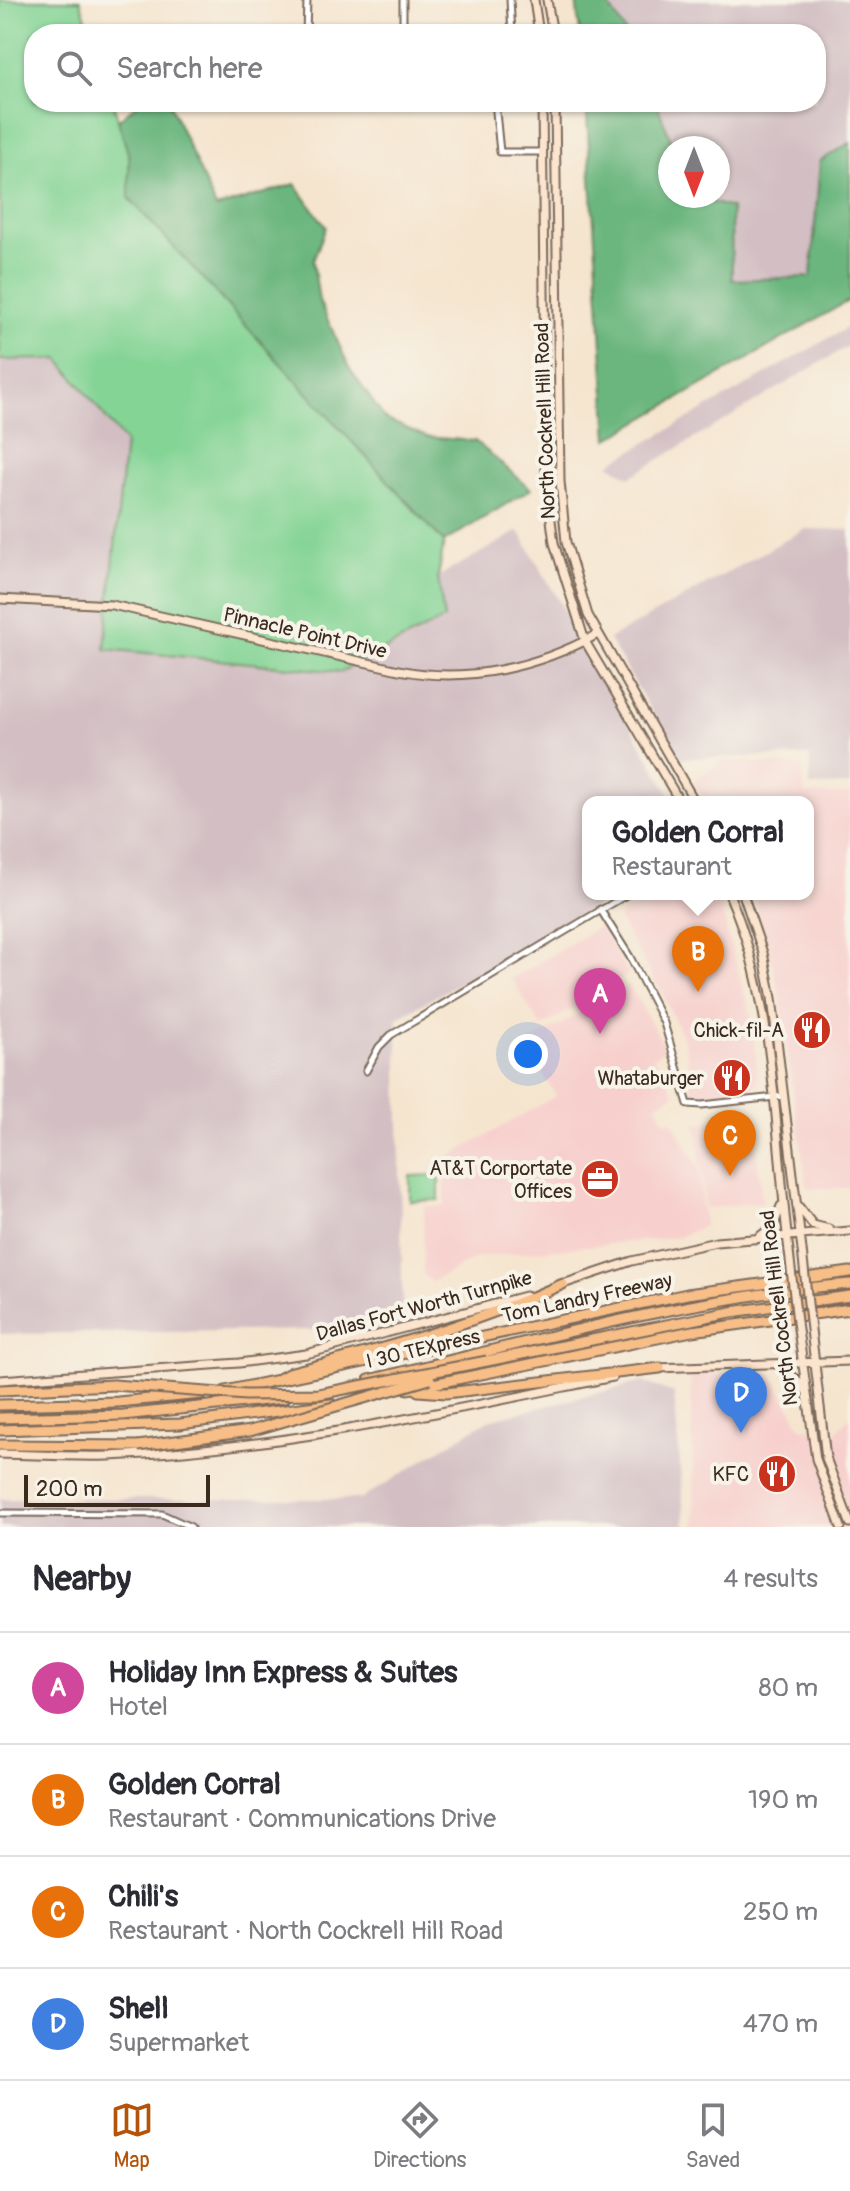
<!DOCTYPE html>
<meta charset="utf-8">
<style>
body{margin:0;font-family:Pangolin,sans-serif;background:#f2f2f3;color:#2b2b33}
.compass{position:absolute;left:658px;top:136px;width:72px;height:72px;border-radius:50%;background:#fff;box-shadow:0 2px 6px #0004;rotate:180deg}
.scale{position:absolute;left:24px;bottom:20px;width:186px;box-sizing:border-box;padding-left:8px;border:4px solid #3b2a1e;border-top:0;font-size:22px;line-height:28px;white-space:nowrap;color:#3b2a1e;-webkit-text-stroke:6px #f7f3e8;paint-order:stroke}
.you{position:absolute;left:528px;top:1054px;width:28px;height:28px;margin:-20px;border:6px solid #fff;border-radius:50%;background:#1a73e8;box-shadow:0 0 0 12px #1a73e833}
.badge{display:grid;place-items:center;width:52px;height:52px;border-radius:50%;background:#b45309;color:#fff;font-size:26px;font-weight:700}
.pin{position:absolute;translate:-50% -66px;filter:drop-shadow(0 2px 4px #0008)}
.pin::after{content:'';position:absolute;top:42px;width:28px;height:24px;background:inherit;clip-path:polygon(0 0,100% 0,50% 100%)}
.popup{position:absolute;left:582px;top:796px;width:232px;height:104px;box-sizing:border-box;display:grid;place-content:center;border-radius:16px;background:#fff;filter:drop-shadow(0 2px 6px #0005);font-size:26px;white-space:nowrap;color:#7c7c81}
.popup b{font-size:30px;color:#2b2b33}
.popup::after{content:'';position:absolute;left:50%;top:100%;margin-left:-16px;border:16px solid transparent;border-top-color:#fff}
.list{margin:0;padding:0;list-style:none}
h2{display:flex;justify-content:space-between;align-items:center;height:104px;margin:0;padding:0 32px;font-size:34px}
h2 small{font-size:26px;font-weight:400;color:#7c7c81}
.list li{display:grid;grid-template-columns:52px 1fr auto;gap:24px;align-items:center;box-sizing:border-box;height:112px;padding:0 32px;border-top:2px solid #e1e1e2}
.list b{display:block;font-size:30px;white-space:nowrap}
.list p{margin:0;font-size:26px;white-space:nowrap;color:#7c7c81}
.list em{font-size:26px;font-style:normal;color:#7c7c81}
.icon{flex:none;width:44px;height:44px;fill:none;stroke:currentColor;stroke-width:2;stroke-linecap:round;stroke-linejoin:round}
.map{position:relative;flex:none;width:850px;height:1527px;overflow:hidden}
.search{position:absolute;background:#fff;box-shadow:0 2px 6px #0004;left:24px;right:24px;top:24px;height:88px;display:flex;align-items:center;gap:20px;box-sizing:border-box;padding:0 28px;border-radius:32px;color:#7c7c81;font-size:30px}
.sheet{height:552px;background:#fff}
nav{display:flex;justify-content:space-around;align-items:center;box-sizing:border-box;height:112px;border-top:2px solid #e1e1e2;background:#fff;font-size:22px;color:#7c7c81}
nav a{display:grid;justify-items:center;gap:4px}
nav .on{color:#b45309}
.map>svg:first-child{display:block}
.built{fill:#f7d0cd}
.industrial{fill:#d2bec3}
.green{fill:#84d495;stroke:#607f5a;stroke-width:2}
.forest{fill:#6bb67e;stroke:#53704e;stroke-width:2}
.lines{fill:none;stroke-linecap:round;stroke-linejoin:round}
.street-casing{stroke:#7c6b5c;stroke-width:9}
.secondary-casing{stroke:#7c6b5c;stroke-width:11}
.highway-casing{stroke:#7c6b5c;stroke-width:13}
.street{stroke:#fff;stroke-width:5}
.secondary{stroke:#fce5cf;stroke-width:7}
.highway{stroke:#f7be87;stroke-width:9}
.secondary-bridge-casing{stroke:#7c6b5c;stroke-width:11;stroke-linecap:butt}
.highway-bridge-casing{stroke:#7c6b5c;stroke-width:13;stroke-linecap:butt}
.secondary-bridge{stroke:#fce5cf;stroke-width:7}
.highway-bridge{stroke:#f7be87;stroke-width:9}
.labels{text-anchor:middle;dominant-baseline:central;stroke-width:8;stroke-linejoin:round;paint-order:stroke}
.street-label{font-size:20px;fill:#3b2a1e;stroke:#f7f3e8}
.poi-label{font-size:20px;fill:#3b2a1e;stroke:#f7f3e8;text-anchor:end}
</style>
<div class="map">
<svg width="850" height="1527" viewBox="0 0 850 1527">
<rect width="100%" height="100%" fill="#f7f3e8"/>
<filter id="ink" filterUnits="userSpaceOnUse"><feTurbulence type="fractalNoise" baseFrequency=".0125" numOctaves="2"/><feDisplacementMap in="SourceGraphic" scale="16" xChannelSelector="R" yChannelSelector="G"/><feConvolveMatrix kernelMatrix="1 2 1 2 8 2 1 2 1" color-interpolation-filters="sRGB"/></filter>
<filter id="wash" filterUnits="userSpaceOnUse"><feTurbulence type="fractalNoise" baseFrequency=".006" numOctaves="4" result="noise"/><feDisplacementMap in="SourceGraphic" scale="32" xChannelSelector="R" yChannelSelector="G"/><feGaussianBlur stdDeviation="1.8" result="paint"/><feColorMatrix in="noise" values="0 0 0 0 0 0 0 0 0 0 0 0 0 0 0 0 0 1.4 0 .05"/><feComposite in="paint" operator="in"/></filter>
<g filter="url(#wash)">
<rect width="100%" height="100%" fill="#f5e5cf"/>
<path class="built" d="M724 760 802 766 805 794H850V1188H807L778 987 754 894H808V802H705L693 781Z
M656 894H715L718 899 751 1017 758 1075 757 1086 750 1091 702 1098 692 1090 685 1043 662 993 619 920 623 912Z
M600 926 629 974 541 1027 512 979Z
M629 985 666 1049 653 1057 675 1094 656 1105 666 1122 671 1120 699 1167 704 1226 679 1237 477 1257 432 1282 423 1275 424 1206H445V1159L556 1096 526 1044Z
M753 1117 762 1202 705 1208 696 1123Z
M770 1373 801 1427 835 1433 850 1417V1527H695L690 1374Z"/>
<path class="industrial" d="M605 0H850V143L820 161 812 278 731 280V208L692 196H718V148H674L656 102H816V34H627Z
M850 326V345L630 477 609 464Z
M59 359 125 442 105 649 444 619 438 577 519 531 674 802H588V894H617L397 1018 403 1329 0 1334V360Z
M805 529 850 530V785L810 786V756L679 758 609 639Z
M643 1382 674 1393 685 1527H0V1499H361L488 1420Z"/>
<path class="green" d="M0 0H80L91 34H34V102H113L129 156V198L444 542 438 577 444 619 341 672 105 649 125 442 59 359 0 360Z
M439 1175V1200L410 1201V1176Z"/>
<path class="forest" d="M576 0H605L627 34H580Z
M140 102H169L216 208 295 184 326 227 313 261 319 301 350 369 385 419 427 437 475 441 531 489 444 542 129 198V156L118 120Z
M586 102H656L674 148H670V196H692L731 208 732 280 811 277 820 161 850 143V300L608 439Z"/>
</g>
<g filter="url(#ink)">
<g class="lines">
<defs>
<path id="street" d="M510 0 512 34
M306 34 307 0
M403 34V0
M495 102 500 152H543
M600 909 630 957 664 1023 688 1104 702 1105 784 1096
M366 1071 379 1047 391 1035 628 894
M0 1513 162 1514 191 1527"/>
<path id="secondary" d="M534 0 539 34
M547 0 553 34
M542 102 546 482 554 543 585 641 680 802
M555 102 560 481 566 542 588 615 695 802
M0 599 112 605 399 670C467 684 538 667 598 634
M729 894C777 1005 774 1133 789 1251
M743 894 763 953 772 998 802 1250
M799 1207 813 1225 829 1229
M759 1237 774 1225 781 1206
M560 1285 632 1261 716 1242 850 1231
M810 1321 826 1458 850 1523
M797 1322 816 1459 841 1527
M778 1365 801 1383 803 1389
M656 1368 850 1361
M0 1380 239 1363 306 1354 525 1296
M0 1454C36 1455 73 1457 109 1456 279 1449 448 1411 613 1377"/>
<path id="highway" d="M487 1361 731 1312 850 1296
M279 1379 292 1372C385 1349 476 1323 563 1284
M369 1380C527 1343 687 1297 850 1284
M408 1389 692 1331 850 1309
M0 1390 114 1385
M225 1391 687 1294 850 1272
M418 1391 446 1393 660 1368
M0 1405 118 1402 202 1394
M0 1418 123 1415 284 1398
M0 1430 180 1424 331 1404
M0 1445 138 1446"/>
</defs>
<use href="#street" class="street-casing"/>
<use href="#secondary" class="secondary-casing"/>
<use href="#highway" class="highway-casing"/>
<use href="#street" class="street"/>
<use href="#secondary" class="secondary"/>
<use href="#highway" class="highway"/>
<defs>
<path id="secondary-bridge" d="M802 1250 810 1321
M789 1251 797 1322"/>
<path id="highway-bridge" d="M114 1385 246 1395 319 1394 487 1361
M138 1446 250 1431 430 1379"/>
</defs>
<use href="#secondary-bridge" class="secondary-bridge-casing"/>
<use href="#highway-bridge" class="highway-bridge-casing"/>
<use href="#secondary-bridge" class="secondary-bridge"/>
<use href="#highway-bridge" class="highway-bridge"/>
</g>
</g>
<defs>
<symbol id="restaurant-disc" viewBox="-11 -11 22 22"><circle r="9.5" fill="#c8321e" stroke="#f7f3e8"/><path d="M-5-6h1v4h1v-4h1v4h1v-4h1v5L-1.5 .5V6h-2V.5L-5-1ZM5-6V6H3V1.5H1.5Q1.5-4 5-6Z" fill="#fff"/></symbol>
<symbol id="office-disc" viewBox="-11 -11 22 22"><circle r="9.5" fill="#c8321e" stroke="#f7f3e8"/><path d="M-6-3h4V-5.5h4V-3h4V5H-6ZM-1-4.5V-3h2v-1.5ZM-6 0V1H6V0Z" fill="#fff"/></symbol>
</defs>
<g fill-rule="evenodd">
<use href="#restaurant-disc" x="790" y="1008" width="44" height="44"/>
<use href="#restaurant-disc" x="710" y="1056" width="44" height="44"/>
<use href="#office-disc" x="578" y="1157" width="44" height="44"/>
<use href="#restaurant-disc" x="755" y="1452" width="44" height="44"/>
</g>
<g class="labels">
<g class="street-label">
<text transform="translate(545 421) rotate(-92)">North Cockrell Hill Road</text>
<text transform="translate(305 633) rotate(13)">Pinnacle Point Drive</text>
<text transform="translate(587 1298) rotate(-12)">Tom Landry Freeway</text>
<text transform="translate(424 1306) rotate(-15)">Dallas Fort Worth Turnpike</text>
<text transform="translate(779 1308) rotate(-97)">North Cockrell Hill Road</text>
<text transform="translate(423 1349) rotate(-13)">I 30 TEXpress</text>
</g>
<g class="poi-label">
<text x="784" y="1030">Chick-fil-A</text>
<text x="704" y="1078">Whataburger</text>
<text x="572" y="1168">AT&amp;T Corportate<tspan x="572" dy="23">Offices</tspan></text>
<text x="749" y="1474">KFC</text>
</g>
</g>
</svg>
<svg class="compass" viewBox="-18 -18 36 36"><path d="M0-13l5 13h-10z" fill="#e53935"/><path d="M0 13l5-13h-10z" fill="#7c7c81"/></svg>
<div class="scale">200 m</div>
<div class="you"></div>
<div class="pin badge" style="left:600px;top:1034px;background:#d1479c">A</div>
<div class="pin badge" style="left:698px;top:992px;background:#e8710a">B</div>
<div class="popup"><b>Golden Corral</b>Restaurant</div>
<div class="pin badge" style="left:730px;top:1176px;background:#e8710a">C</div>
<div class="pin badge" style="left:741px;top:1433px;background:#3f7fe0">D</div>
<div class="search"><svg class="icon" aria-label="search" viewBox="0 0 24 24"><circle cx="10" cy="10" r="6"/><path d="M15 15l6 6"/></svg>Search here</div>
</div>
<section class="sheet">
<h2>Nearby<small>4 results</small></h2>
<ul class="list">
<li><span class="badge" style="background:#d1479c">A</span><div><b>Holiday Inn Express &amp; Suites</b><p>Hotel</p></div><em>80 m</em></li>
<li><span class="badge" style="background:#e8710a">B</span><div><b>Golden Corral</b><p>Restaurant · Communications Drive</p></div><em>190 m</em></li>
<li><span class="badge" style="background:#e8710a">C</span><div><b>Chili's</b><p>Restaurant · North Cockrell Hill Road</p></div><em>250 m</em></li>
<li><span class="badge" style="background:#3f7fe0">D</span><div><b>Shell</b><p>Supermarket</p></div><em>470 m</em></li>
</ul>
</section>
<nav>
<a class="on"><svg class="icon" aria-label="map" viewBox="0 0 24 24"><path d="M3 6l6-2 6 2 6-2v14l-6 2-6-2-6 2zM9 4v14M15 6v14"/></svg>Map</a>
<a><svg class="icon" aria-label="directions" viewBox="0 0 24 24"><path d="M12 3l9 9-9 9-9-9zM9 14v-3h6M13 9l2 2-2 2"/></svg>Directions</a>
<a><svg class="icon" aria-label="saved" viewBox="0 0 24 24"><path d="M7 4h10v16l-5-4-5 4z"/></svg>Saved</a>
</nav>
